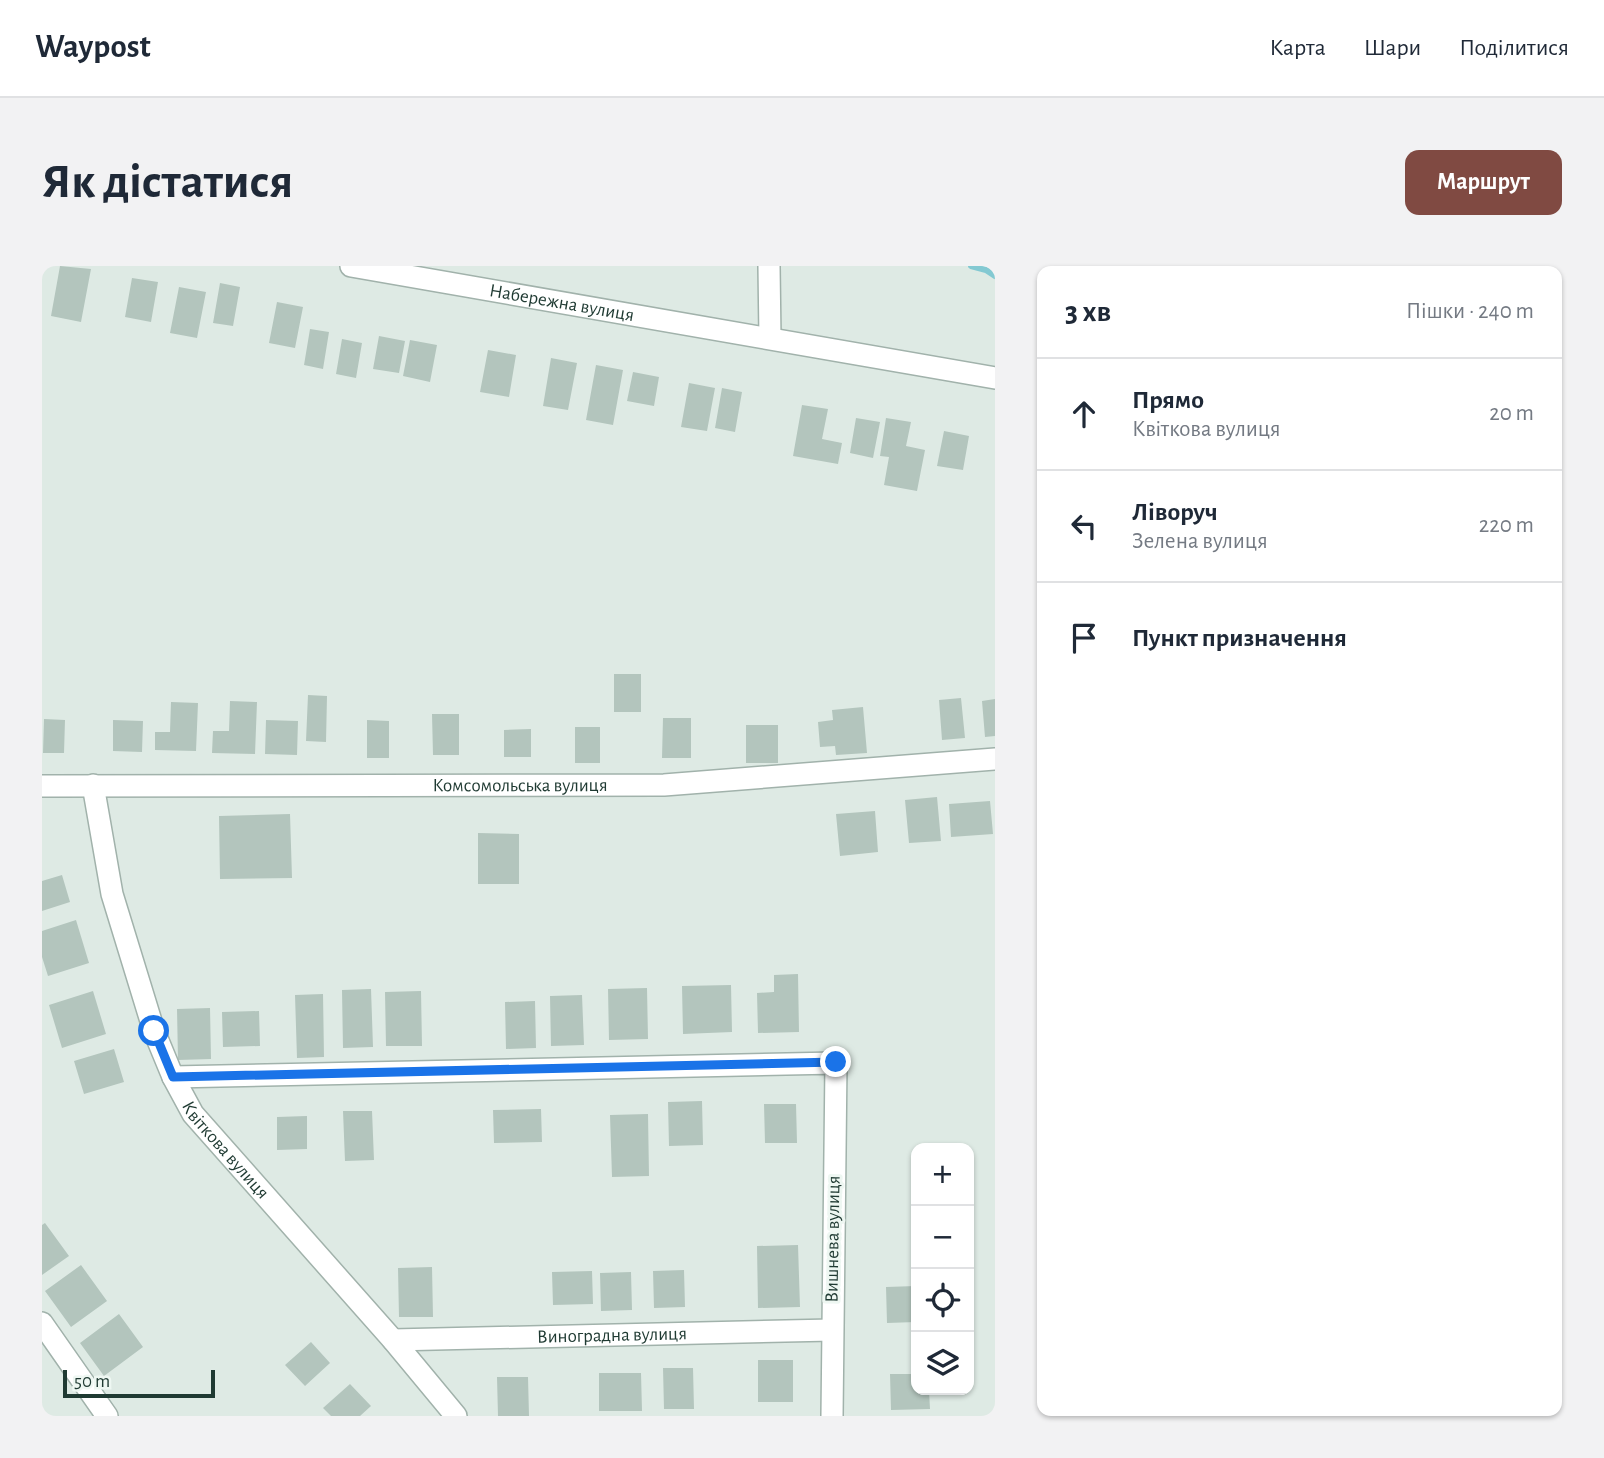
<!DOCTYPE html>
<html lang="uk">
<meta charset="utf-8">
<style>
body{margin:0;font-family:"Alegreya Sans",sans-serif;background:#f2f2f3;color:#1f2937}
.controls{position:absolute;right:21px;bottom:21px;display:grid;overflow:hidden;border-radius:14px;box-shadow:0 2px 5px #0004}
.controls button{width:63px;height:63px;display:grid;place-items:center;padding:0;border:0;border-bottom:2px solid #e0e1e3;background:#fff;color:#1f2937;font:35px sans-serif}
.scale{position:absolute;left:21px;bottom:18px;width:152px;box-sizing:border-box;padding-left:7px;border:4px solid #1f3a32;border-top:0;font-size:19px;line-height:24px;white-space:nowrap;color:#1f3a32;-webkit-text-stroke:5px #eef7f2;paint-order:stroke}
.stop{position:absolute;width:21px;height:21px;margin:-16px;border:5px solid #1a73e8;border-radius:50%;background:#fff}
.stop.end{background:#1a73e8;border-color:#fff;box-shadow:0 2px 7px #0008}
.list{margin:0;padding:0;list-style:none}
h2{display:flex;justify-content:space-between;align-items:center;height:91px;margin:0;padding:0 28px;font-size:30px}
h2 small{font-size:23px;font-weight:400;color:#747a83}
.list li{display:grid;grid-template-columns:46px 1fr auto;gap:21px;align-items:center;box-sizing:border-box;height:112px;padding:0 28px;border-top:2px solid #e0e1e3}
.list b{display:block;font-size:26px;white-space:nowrap}
.list p{margin:0;font-size:23px;white-space:nowrap;color:#747a83}
.list em{font-size:23px;font-style:normal;color:#747a83}
.icon{flex:none;width:38px;height:38px;fill:none;stroke:currentColor;stroke-width:2;stroke-linecap:round;stroke-linejoin:round}
.map{position:relative;flex:none;width:953px;height:1150px;overflow:hidden;border-radius:14px}
header{display:flex;align-items:center;gap:42px;box-sizing:border-box;height:98px;padding:0 35px;background:#fff;border-bottom:2px solid #e0e1e3}
header strong{font-size:33px}
nav{display:flex;gap:38px;margin-inline-start:auto;font-size:24px}
.intro{display:flex;align-items:center;justify-content:space-between;box-sizing:border-box;height:168px;padding:0 42px}
h1{margin:0;font-size:49px}
.button{padding:18px 32px;border-radius:14px;background:#804a42;color:#fff;font-size:24px;font-weight:700}
main{display:flex;gap:42px;padding:0 42px}
aside{flex:1;background:#fff;border-radius:14px;box-shadow:0 2px 5px #0004}
.map>svg:first-child{display:block}
.lines{fill:none;stroke-linecap:round;stroke-linejoin:round}
.stream{stroke:#83c9d2;stroke-width:6}
.building{fill:#b3c5bd}
.street-casing{stroke:#a1b2ab;stroke-width:24}
.street{stroke:#fff;stroke-width:21}
.route{stroke:#1a73e8;stroke-width:9}
.labels{text-anchor:middle;dominant-baseline:central;stroke-width:6;stroke-linejoin:round;paint-order:stroke}
.street-label{font-size:19px;fill:#1f3a32;stroke:#eef7f2}
</style>
<header>
<strong>Waypost</strong>
<nav><a>Карта</a><a>Шари</a><a>Поділитися</a></nav>
</header>
<div class="intro"><h1>Як дістатися</h1><a class="button">Маршрут</a></div>
<main>
<div class="map">
<svg width="953" height="1150" viewBox="0 0 953 1150">
<rect width="100%" height="100%" fill="#deeae4"/>
<g class="lines">
<path class="stream" d="M929 0 944 4 953 10"/>
</g>
<path class="building" d="M18 0 49 3 39 56 9 50Z
M90 12 116 16 109 56 83 51Z
M178 17 198 21 191 60 171 57Z
M137 21 164 26 155 72 128 67Z
M235 36 261 41 253 82 227 77Z
M268 63 287 66 281 103 262 99Z
M337 70 363 75 357 107 331 103Z
M300 73 320 77 314 112 294 108Z
M368 74 395 79 388 116 361 110Z
M446 84 474 89 467 131 438 126Z
M509 92 535 97 526 144 501 140Z
M554 99 581 104 571 159 544 154Z
M591 106 617 111 612 140 585 135Z
M647 117 673 122 665 165 639 161Z
M680 122 700 126 693 166 673 162Z
M760 139 786 143 780 173 800 177 796 198 751 190Z
M814 152 838 156 831 192 808 187Z
M844 152 869 156 864 180 883 184 875 225 842 219 847 191 838 190Z
M902 165 927 170 921 204 895 200Z
M572 408H599V446H572Z
M266 429 285 430 284 476 264 475Z
M919 432 923 472 900 474 897 434Z
M953 433V470L943 471 940 435Z
M188 435 215 436 213 488 170 487 171 465H187Z
M129 436 156 437 154 485 113 484V466H128Z
M821 441 825 487 794 489 793 480 778 481 776 456 791 454 790 444Z
M390 448H417V489H391Z
M621 452H649V492H620Z
M2 453 23 454 22 487H1Z
M71 454 101 455 100 486 71 485Z
M224 454 256 455 255 489 223 488Z
M325 454 347 455V492H325Z
M704 459H736V497H704Z
M533 461H558V497H533Z
M489 463V491H462V464Z
M895 531 899 575 867 577 863 534Z
M948 535 951 568 909 571 907 538Z
M833 545 836 586 798 590 794 548Z
M248 548 250 612 178 613 177 550Z
M436 567 477 568V618H436Z
M20 609 28 636 0 645V615Z
M34 654 47 697 6 710 0 691V665Z
M756 708 757 766 716 767 715 727 732 726V709Z
M689 719 690 766 641 768 640 720Z
M605 722 606 773 567 774 566 723Z
M329 723 331 781 301 782 300 724Z
M51 725 64 768 20 782 7 739Z
M379 725 380 780H344L343 726Z
M281 728 282 791 255 792 253 729Z
M540 729 542 779 509 780 508 730Z
M493 735 494 782 464 783 463 736Z
M168 742 169 793 136 794 135 743Z
M217 745 218 780 181 781 180 746Z
M72 783 82 816 42 828 32 795Z
M660 835 661 879 627 880 626 836Z
M722 838H754L755 877H723Z
M499 843 500 876 452 877 451 844Z
M301 845H330L332 894 303 895Z
M606 848 607 910 570 911 568 849Z
M265 850V883L235 884V851Z
M3 957 27 990 0 1009V959Z
M756 979 758 1041 716 1042 715 980Z
M39 999 65 1035 29 1061 3 1025Z
M390 1001 391 1051H357L356 1002Z
M642 1004 643 1041 612 1042 611 1005Z
M550 1005 551 1038 511 1039 510 1006Z
M589 1006 590 1044 559 1045 558 1007Z
M874 1020V1056L845 1057 844 1021Z
M77 1048 101 1081 62 1110 38 1077Z
M269 1076 288 1097 263 1120 243 1099Z
M716 1094H751V1136H716Z
M621 1102H651L652 1143H622Z
M557 1107H599L600 1145H557Z
M848 1108H874V1124H887L888 1143 849 1144Z
M455 1111H486L487 1150H456Z
M308 1118 329 1140 318 1150H289L281 1142Z"/>
<g class="lines">
<defs>
<g id="street">
<path id="s1" d="M309 0 953 112"/>
<path d="M727 0 728 72"/>
<path id="s2" d="M51 519 70 628 112 765 131 811 151 848 351 1074 414 1150"/>
<path id="s3" d="M0 520 622 519 953 493"/>
<path d="M131 811 794 797 790 1150"/>
<path d="M0 1057 65 1150"/>
<path id="s4" d="M351 1074 790 1064"/>
</g>
</defs>
<use href="#street" class="street-casing"/>
<use href="#street" class="street"/>
</g>
<g class="lines">
<path class="route" d="M112 765 131 811 794 796"/>
</g>
<g class="labels">
<g class="street-label">
<text stroke="none"><textPath href="#s1" startOffset="214">Набережна вулиця</textPath></text>
<text stroke="none"><textPath href="#s3" startOffset="478">Комсомольська вулиця</textPath></text>
<text stroke="none"><textPath href="#s2" startOffset="394">Квіткова вулиця</textPath></text>
<text transform="translate(791 973) rotate(-89)">Вишнева вулиця</text>
<text stroke="none"><textPath href="#s4" startOffset="219">Виноградна вулиця</textPath></text>
</g>
</g>
</svg>
<div class="controls">
<button>+</button>
<button>−</button>
<button><svg class="icon" aria-label="locate" viewBox="0 0 24 24"><circle cx="12" cy="12" r="6"/><path d="M12 2v4M12 18v4M2 12h4M18 12h4"/></svg></button>
<button><svg class="icon" aria-label="layers" viewBox="0 0 24 24"><path d="M12 4l9 5-9 5-9-5zM3 14l9 5 9-5"/></svg></button>
</div>
<div class="scale">50 m</div>
<div class="stop" style="left:112px;top:765px"></div>
<div class="stop end" style="left:794px;top:796px"></div>
</div>
<aside>
<h2>3 хв<small>Пішки · 240 m</small></h2>
<ul class="list">
<li><svg class="icon" aria-label="ahead" viewBox="0 0 24 24"><path d="M12 20V5M6 11l6-6 6 6"/></svg><div><b>Прямо</b><p>Квіткова вулиця</p></div><em>20 m</em></li>
<li><svg class="icon" aria-label="left" viewBox="0 0 24 24"><path d="M17 20v-9H6M10 6l-5 5 5 5"/></svg><div><b>Ліворуч</b><p>Зелена вулиця</p></div><em>220 m</em></li>
<li><svg class="icon" aria-label="arrive" viewBox="0 0 24 24"><path d="M6 21V4h12l-3 4 3 4H6"/></svg><div><b>Пункт призначення</b></div></li>
</ul>
</aside>
</main>
